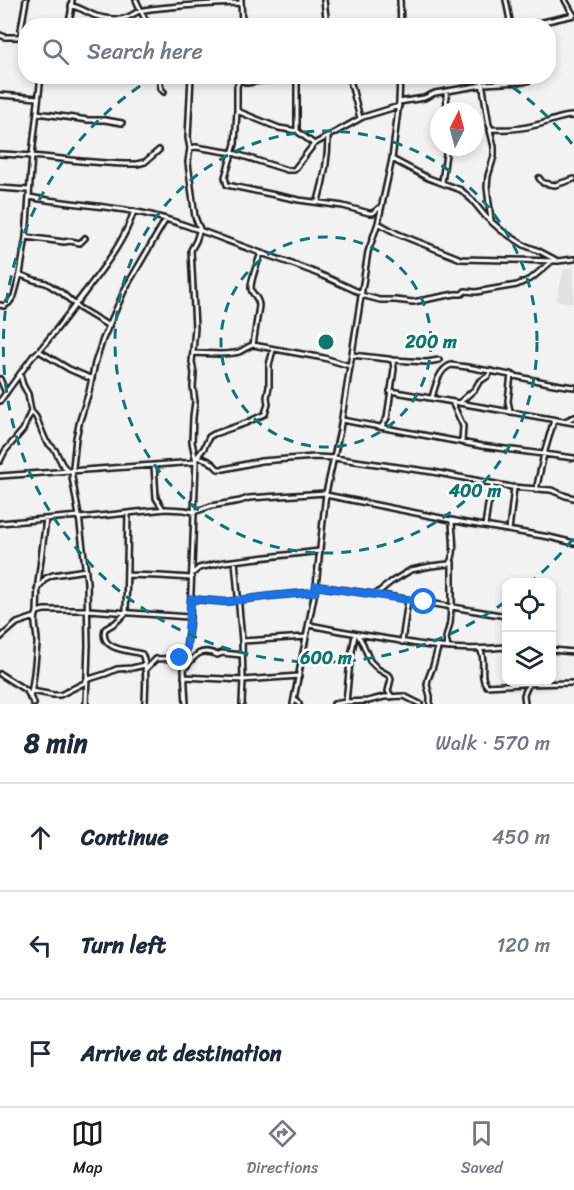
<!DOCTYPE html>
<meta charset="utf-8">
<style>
body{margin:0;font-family:Sriracha,sans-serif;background:#f6f6f7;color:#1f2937}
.controls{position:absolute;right:18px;bottom:18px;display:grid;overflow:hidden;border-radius:12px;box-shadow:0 3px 9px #0003}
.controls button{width:54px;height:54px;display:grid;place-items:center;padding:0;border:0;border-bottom:2px solid #e0e1e3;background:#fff;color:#1f2937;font:30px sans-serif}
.compass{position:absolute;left:430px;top:102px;width:54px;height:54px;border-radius:50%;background:#fff;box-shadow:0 3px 9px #0003;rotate:6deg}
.stop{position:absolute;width:18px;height:18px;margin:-14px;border:4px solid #1a73e8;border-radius:50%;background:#fff}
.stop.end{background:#1a73e8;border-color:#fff;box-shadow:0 2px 6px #0008}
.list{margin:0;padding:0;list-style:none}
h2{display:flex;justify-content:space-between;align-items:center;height:78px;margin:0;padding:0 24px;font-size:26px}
h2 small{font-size:20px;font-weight:400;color:#747a83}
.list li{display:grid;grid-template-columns:39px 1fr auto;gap:18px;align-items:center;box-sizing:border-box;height:108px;padding:0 24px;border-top:2px solid #e0e1e3}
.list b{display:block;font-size:22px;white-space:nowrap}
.list em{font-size:20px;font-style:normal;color:#747a83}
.icon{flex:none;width:33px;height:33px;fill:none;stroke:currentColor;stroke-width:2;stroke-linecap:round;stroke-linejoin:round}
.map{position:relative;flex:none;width:574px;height:704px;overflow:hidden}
.search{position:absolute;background:#fff;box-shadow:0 3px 9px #0003;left:18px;right:18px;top:18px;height:66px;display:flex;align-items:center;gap:15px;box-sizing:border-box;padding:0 21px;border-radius:24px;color:#747a83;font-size:22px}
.sheet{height:402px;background:#fff}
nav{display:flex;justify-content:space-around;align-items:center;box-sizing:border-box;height:84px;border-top:2px solid #e0e1e3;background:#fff;font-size:16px;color:#747a83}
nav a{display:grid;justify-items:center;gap:3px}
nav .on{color:#1c1c1c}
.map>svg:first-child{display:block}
.built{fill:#e2e2e2}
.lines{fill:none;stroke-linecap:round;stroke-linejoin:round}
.street-casing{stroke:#1c1c1c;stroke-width:8}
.street{stroke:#fff;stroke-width:3}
.route{stroke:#1a73e8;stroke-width:8}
.ring{fill:none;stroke:#0f766e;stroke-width:3;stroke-dasharray:10 8}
.centre{fill:#0f766e;stroke:#fff;stroke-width:3}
.ring-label{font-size:18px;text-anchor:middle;font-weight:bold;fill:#0f766e;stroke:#fff;stroke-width:5;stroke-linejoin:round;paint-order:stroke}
</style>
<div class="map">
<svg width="574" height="704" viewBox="0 0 574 704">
<rect width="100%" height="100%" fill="#f2f2f2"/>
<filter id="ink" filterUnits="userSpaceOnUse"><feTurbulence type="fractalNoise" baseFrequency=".0167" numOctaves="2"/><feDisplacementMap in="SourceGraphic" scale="12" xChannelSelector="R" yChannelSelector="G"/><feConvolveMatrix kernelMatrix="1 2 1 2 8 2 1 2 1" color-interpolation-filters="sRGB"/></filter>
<g filter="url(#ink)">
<path class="built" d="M574 267V303L556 301 564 269Z"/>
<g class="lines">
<defs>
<path id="street" d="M136 0 148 26
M241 0 242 26
M324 0 327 26
M400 0 401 26
M506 0 511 26
M565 0 573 14
M71 6C81 7 87 13 96 16 103 18 112 19 119 19 131 19 134 11 144 10 176 5 208 4 241 3
M65 26C72 19 71 9 72 0
M525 26 574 15
M0 35 5 37H22
M26 40 22 37 21 29 26 0
M159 76 161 89 164 92
M297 76V131L314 144
M349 76 360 118
M481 76 489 125 491 129C506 130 521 129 536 125 548 123 562 115 574 116
M241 77 237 86V111L235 144 225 177 227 185 299 200 343 206 369 213H373L379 208
M241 78 243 81 247 83 290 76
M446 91 447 111
M0 95 38 98
M399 102 424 98 435 93 477 86 483 84 524 82 542 76
M237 111 279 128 297 131
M37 113 88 120H105L122 123
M490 130 494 147V156L488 176 487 187 491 220
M190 148 188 138 191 76
M0 154C46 155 91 165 137 164L145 162 159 150
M392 159 428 178 461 190 472 200 486 217 502 231 524 245 539 251 556 260
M539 178 543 183 555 185 574 179
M442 182 447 147
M0 188 28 190
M29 197C66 204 104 205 142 213 179 221 214 236 250 249 269 256 288 262 306 269 325 276 343 285 361 293
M318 201C324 180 328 159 328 137
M378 223 398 234 461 259 558 261 574 259
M26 237 64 242 70 241 80 243 85 238
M21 275 34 280 46 283 62 293 79 308 109 326
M361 295 380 300H395L413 302 455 294H462L465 291 476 292 517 285 532 278 552 261
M0 305 4 306 9 303 14 296 20 274 26 237 32 155 41 76
M253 345 259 306C259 296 251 295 251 288 251 278 258 262 261 253
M39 351C55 332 70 312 85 292 105 265 123 244 134 211
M193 353C207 353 225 356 239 352 244 350 248 346 253 345L324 358 350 366
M352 355 388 359 392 360 393 362 394 369 387 418 382 426
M392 360 427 362 439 360
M20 374 23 385 28 394 31 411 36 417 46 441 55 450 62 464 67 470
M0 379 6 393
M390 391 574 423
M432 398C435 386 439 369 451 365 493 369 533 382 574 387
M0 401 33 356 39 351 69 369 92 379
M452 402 463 426 462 442
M459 403 475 389 479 382 488 376 491 371
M510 412 508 401 511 374
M342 420 482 446 574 458
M565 421 574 417
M197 457 204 448 209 437 214 434 246 423 265 414 268 404 267 397 269 387V365L273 350
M196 458C204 456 213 463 218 469H224L261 461 315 457 334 458 433 472 511 487 551 490 566 496 574 498
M0 461 5 451 23 430 31 411
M154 465 156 498 163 509
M0 476 196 462
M536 490 544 454 554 420
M326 495 466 523 549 537 574 543
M128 513 126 613 115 623 105 629C99 650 128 650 142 654 148 666 145 690 145 704
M80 518 166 509 184 510 194 512 211 506 240 501 249 498 326 493
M0 523 79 516
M485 526 488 505 492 496V484
M509 530 514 488
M235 561 242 641 243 680 242 704
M193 573 199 568 224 562 320 551
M127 575 160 576 191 578
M316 586 387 596 506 616
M37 589 46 578 53 575 86 570
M376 594 391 582 411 570 431 566 449 564C457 553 452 534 452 521
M191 599 226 602 271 596 315 592
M452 607V562
M37 612 38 583 46 519
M309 625C339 631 370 636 400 641 437 648 469 651 506 647
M358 635 363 644 370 661 378 669 390 676 391 679 388 691 392 697
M0 638 17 623 35 617
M242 641 306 637
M402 642 408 600
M448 648 446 638 450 623 451 607
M480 649C487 661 478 676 487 686L523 684 574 683
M552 650 574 652
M185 668C195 655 201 647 217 655L222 653 242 655
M145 670 156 659 180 658 186 656
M0 674 27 691 34 704
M184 677 243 680 299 676
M86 680 105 674 117 669 132 668 145 665
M32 691 53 695H60L86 682
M30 698C34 681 35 663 37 645 38 633 32 623 37 612L44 610H88L189 617
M295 699 299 704
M346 702 350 662 355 635
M86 704 88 646 87 582 79 516 72 477 76 438 80 420 89 392 95 363 103 339 125 289 166 219
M186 704 184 669 190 617 196 462 192 442 193 417 195 402 193 387 194 373 192 362 195 328 191 250 196 241 200 229 195 217 189 171 188 162 190 148 196 147 233 153 287 170H294L314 144 363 117 399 106
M293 704 316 586 326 493 340 430 368 252 378 223 392 159 399 102 400 76
M334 704 346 702 368 701 384 697 404 696 420 704
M430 704V696L427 685 428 679 433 666 438 648
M525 704 524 695 529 683"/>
</defs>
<use href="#street" class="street-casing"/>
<use href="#street" class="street"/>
</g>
</g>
<g class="lines" filter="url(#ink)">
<path class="route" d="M180 658 186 656 191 599 225 602 271 596 315 592 316 586 424 602"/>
</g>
<g class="ring">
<circle cx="326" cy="342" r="105"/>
<circle cx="326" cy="342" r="211"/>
<path d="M573 539A316 316 0 0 1 531 582M505 602A316 316 0 1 1 154 77M498 77A316 316 0 0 1 573 145"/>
</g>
<circle cx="326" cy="342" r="9" class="centre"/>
<g class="ring-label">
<text x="431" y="348">200 m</text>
<text x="475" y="497">400 m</text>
<text x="326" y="664">600 m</text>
</g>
</svg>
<div class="controls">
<button><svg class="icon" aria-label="locate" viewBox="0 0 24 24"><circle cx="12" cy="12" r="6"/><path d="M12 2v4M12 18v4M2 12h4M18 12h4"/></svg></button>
<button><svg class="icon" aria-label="layers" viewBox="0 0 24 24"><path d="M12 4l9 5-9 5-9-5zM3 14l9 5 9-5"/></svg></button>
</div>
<svg class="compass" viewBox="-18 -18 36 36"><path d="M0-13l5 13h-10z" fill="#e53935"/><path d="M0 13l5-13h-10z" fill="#747a83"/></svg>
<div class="stop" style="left:424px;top:602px"></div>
<div class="stop end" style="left:180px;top:658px"></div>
<div class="search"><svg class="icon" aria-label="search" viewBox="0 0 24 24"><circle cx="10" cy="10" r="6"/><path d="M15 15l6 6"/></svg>Search here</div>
</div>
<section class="sheet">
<h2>8 min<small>Walk · 570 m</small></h2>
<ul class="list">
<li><svg class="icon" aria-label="ahead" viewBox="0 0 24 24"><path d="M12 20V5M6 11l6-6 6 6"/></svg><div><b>Continue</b></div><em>450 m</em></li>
<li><svg class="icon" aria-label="left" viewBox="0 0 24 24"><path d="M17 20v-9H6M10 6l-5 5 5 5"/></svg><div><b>Turn left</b></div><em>120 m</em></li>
<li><svg class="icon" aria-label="arrive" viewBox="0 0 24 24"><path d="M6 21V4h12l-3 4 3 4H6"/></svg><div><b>Arrive at destination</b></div></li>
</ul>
</section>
<nav>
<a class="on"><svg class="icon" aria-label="map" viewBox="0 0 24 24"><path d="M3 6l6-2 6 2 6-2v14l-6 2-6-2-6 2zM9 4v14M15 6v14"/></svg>Map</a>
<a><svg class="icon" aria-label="directions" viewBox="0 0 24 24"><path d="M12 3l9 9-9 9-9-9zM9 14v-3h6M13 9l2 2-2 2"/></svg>Directions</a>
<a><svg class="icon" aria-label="saved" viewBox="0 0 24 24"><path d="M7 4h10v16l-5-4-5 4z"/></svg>Saved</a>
</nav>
